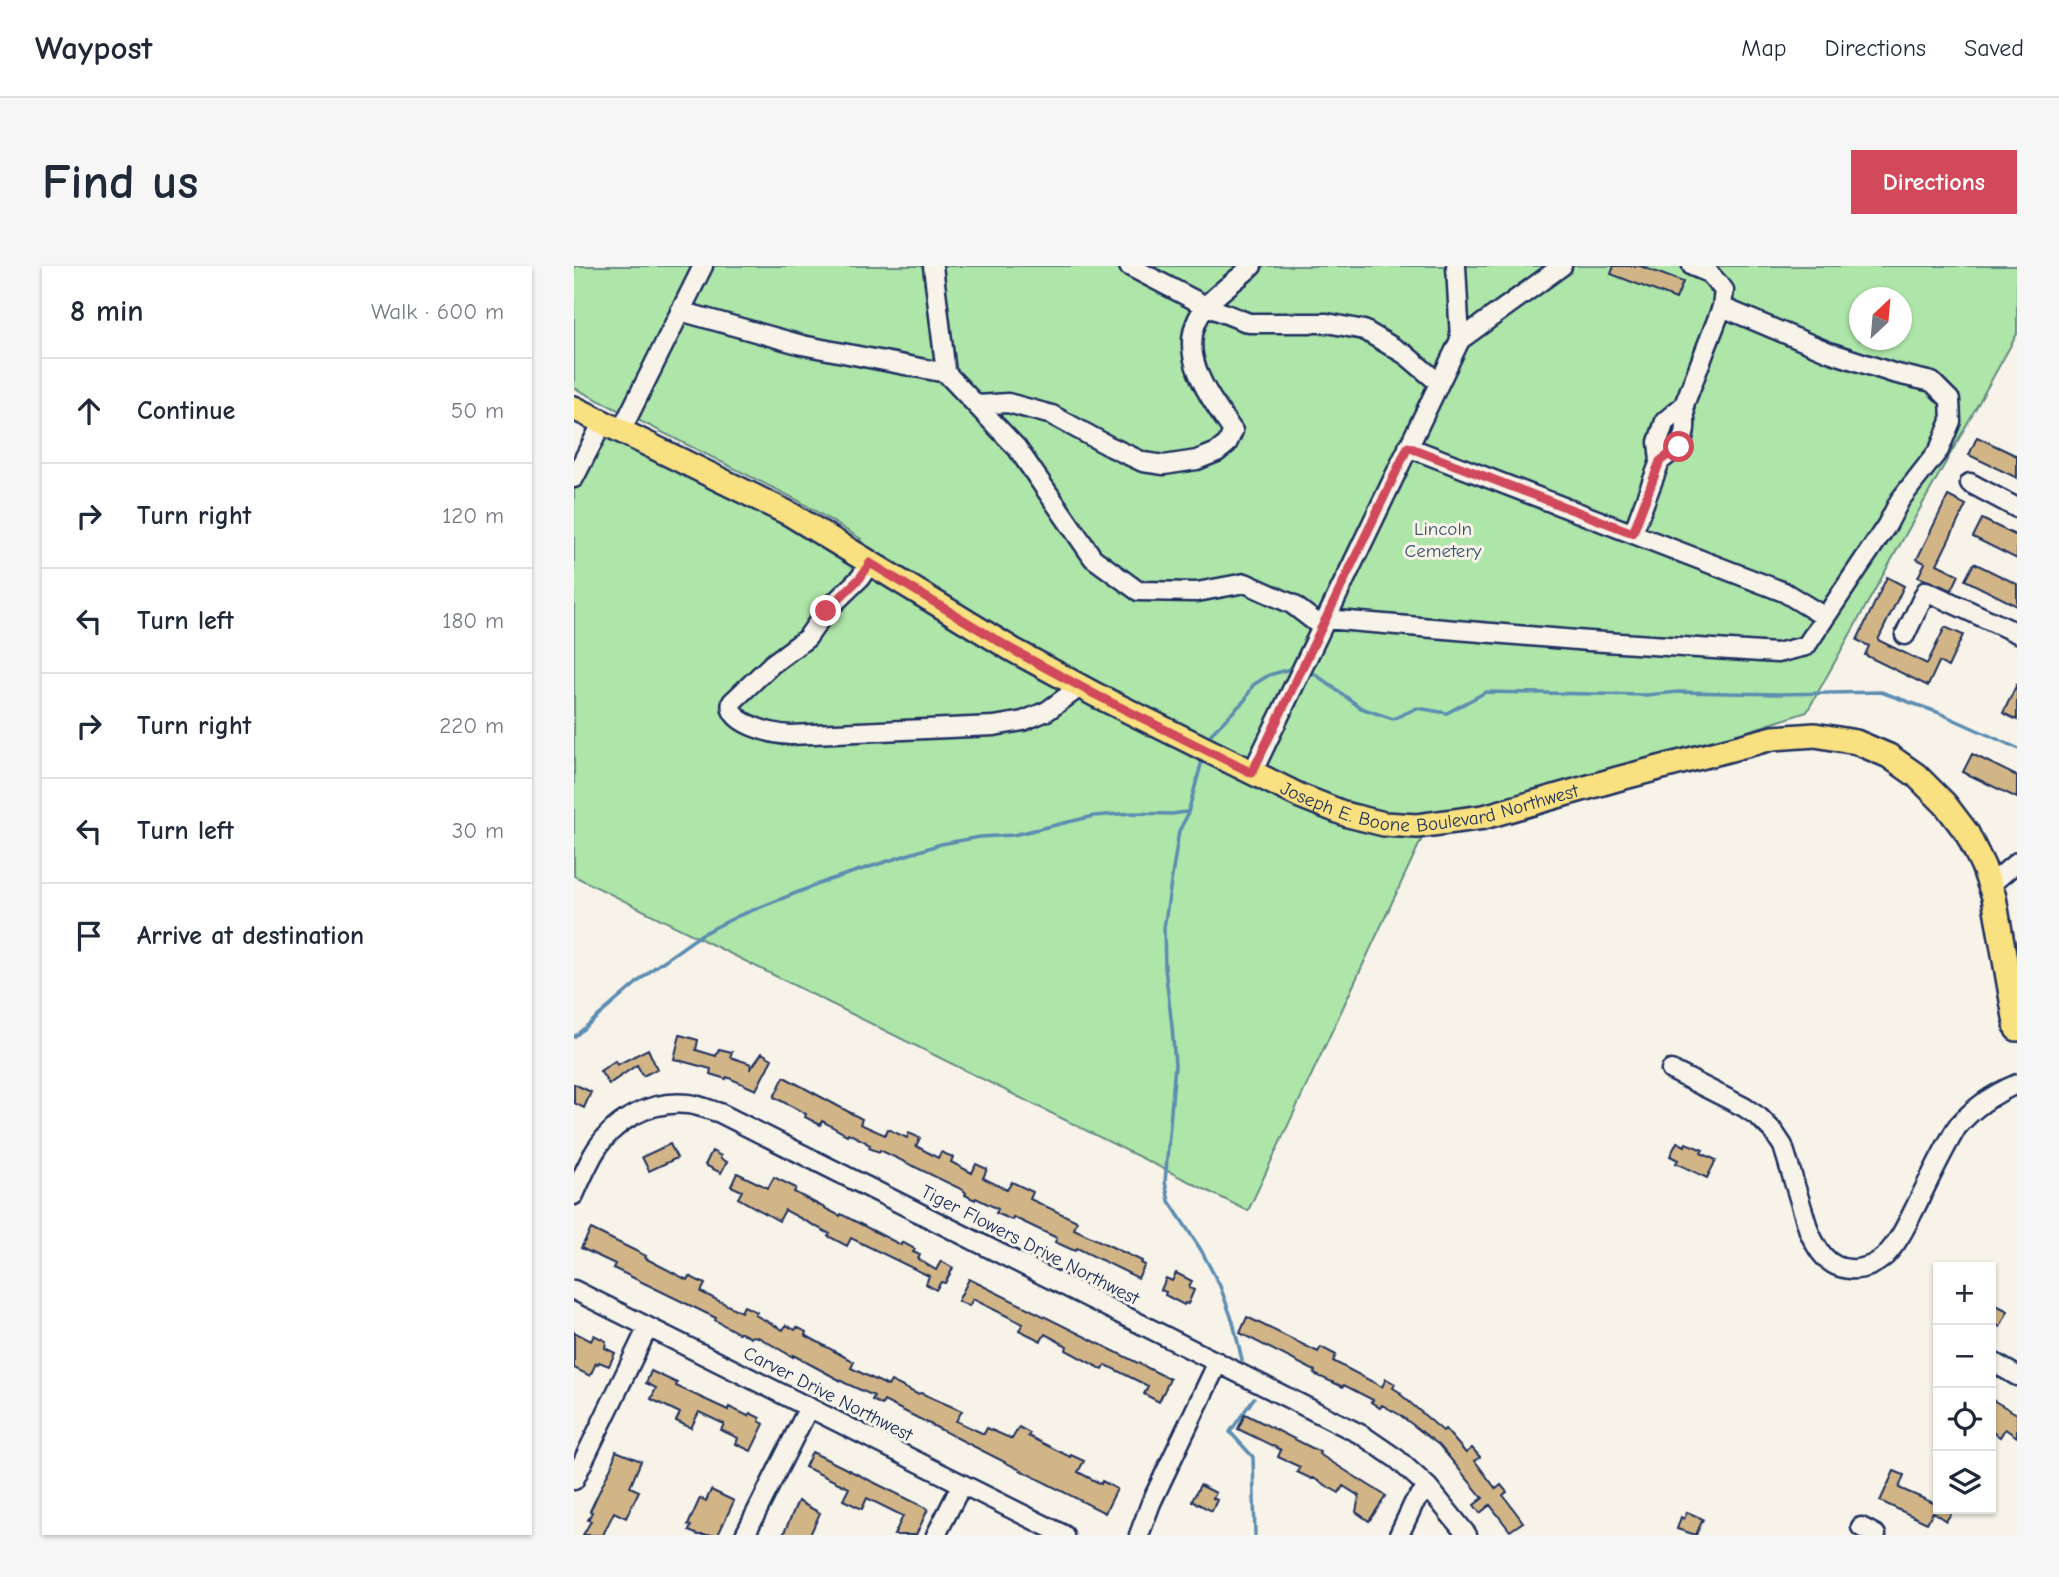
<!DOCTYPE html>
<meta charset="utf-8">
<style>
body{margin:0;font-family:"Comic Neue",sans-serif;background:#f6f6f7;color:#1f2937}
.controls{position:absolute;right:21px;bottom:21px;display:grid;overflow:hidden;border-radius:0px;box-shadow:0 2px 5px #0004}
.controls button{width:63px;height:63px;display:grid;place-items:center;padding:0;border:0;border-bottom:2px solid #e0e1e3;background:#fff;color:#1f2937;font:35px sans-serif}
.compass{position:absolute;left:1275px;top:21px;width:63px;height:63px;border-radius:50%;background:#fff;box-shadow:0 2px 5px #0004;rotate:26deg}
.stop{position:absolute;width:21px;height:21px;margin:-16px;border:5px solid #d1495b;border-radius:50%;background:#fff}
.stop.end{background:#d1495b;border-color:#fff;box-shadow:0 2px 7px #0008}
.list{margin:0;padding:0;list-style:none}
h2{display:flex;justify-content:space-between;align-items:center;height:91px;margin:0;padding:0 28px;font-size:30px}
h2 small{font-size:23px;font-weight:400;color:#747a83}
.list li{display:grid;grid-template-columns:46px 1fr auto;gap:21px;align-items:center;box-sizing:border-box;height:105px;padding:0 28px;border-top:2px solid #e0e1e3}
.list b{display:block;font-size:26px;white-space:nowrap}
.list em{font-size:23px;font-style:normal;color:#747a83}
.icon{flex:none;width:38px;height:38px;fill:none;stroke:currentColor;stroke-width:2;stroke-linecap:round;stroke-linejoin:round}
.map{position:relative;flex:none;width:1443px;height:1269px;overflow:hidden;border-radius:0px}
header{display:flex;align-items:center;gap:42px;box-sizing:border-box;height:98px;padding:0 35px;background:#fff;border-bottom:2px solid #e0e1e3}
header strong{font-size:33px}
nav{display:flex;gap:38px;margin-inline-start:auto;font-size:24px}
.intro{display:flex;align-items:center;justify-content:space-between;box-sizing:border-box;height:168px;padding:0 42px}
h1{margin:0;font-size:49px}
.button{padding:18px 32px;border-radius:0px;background:#d1495b;color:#fff;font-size:24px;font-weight:700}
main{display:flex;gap:42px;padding:0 42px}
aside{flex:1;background:#fff;border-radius:0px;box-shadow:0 2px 5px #0004}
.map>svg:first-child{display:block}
.green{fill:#aee5a8;stroke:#648a83;stroke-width:2;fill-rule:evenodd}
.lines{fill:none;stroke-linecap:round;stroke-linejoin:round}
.stream{stroke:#5c8db1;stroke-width:3.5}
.building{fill:#d2b587;stroke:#1b2f5e;stroke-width:2}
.minor-casing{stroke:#1b2f5e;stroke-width:23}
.major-casing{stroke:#1b2f5e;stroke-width:28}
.minor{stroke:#f7f3e8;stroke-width:18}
.major{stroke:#f9e181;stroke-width:23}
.route{stroke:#d1495b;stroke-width:9}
.labels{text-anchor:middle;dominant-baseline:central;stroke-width:6;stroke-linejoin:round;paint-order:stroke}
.park-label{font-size:19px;fill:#38536d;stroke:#f7f3e8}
.street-label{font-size:19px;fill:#1b2f5e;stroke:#f7f3e8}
</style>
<header>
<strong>Waypost</strong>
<nav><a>Map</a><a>Directions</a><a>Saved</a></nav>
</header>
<div class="intro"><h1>Find us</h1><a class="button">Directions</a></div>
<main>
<aside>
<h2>8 min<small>Walk · 600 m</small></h2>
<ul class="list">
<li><svg class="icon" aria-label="ahead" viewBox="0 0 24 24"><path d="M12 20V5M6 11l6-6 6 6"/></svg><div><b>Continue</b></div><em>50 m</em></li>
<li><svg class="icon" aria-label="right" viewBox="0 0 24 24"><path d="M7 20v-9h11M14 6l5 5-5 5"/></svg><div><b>Turn right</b></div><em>120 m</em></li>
<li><svg class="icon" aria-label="left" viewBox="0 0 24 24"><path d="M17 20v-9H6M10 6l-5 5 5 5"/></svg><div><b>Turn left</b></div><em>180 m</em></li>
<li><svg class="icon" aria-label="right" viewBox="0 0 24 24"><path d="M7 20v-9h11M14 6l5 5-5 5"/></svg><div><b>Turn right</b></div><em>220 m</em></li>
<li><svg class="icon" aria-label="left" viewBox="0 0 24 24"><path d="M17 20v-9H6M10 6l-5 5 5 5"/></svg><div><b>Turn left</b></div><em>30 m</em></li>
<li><svg class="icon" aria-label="arrive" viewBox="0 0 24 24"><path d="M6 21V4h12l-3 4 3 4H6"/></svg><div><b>Arrive at destination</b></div></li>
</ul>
</aside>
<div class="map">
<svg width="1443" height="1269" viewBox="0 0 1443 1269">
<rect width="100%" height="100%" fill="#f7f3e8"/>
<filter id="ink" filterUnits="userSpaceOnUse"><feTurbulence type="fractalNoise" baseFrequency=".0143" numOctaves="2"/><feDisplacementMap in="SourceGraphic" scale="14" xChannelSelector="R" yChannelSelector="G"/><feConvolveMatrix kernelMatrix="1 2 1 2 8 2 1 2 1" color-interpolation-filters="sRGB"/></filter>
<g filter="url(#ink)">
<path class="green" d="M0 0H1443V68L1233 446 849 570 674 945 0 610V222L29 165 212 256 269 291 287 273 223 234 0 122ZM1286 32H1328V74H1286Z"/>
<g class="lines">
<path class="stream" d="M737 408H741L787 442 819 453 843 442 873 447 912 426 1072 429 1104 426 1205 428 1307 426 1363 446 1443 482
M637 468 671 434 679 419 695 409 716 403
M628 495 613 550 605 565 590 662 591 702 598 760 601 799 591 916 595 935 627 984 646 1020 659 1056 668 1094
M0 771 80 702 128 668 164 650 255 614 367 578 406 571 439 569 520 550 558 547 598 548 612 546 613 550
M680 1132 656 1166 679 1191 681 1269"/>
</g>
<path class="building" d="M1040 0H1066L1109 16 1102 33 1037 8Z
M1403 171 1443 190V212L1395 189Z
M1374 230 1392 239 1363 298 1385 309 1378 324 1344 311 1351 297 1343 293Z
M1408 253 1443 270V293L1399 271Z
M1400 297 1443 318V340L1391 314Z
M1313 311 1330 320 1304 374 1353 398 1371 361 1389 369 1374 401 1365 396 1354 420 1291 389 1295 380 1283 374Z
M1443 418V454L1429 447Z
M1398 488 1443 510V532L1389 506Z
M106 769 124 774 122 784 142 790 145 783 158 786 156 791 177 798 176 804 188 787 198 793 182 824 153 811 152 813 136 808 137 803 100 793Z
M74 783 83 803 69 810 63 799 35 818 26 805 41 795 43 799Z
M210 811 288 853 286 858 311 869 314 863 333 872 335 867 346 872 342 880 364 892 367 886 379 891 377 896 398 907 402 898 413 903 409 912 433 924 438 916 459 926 456 933 503 955 500 963 568 995 567 997 571 999 564 1012 503 982 501 985 481 976 483 972 439 951 438 954 422 947 424 943 402 932 401 934 391 929 392 927 389 924 306 884 305 886 295 882 296 879 292 877V876L274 867 273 869 248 855 246 859 231 851 232 848 200 831Z
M0 818 17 826 10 842 0 837Z
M1103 876 1111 880 1112 877 1129 884 1127 887 1142 894 1133 912 1102 897 1104 894 1096 890Z
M96 878 103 892 75 905 68 891Z
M138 885 147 890 146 892 153 896 147 907 131 899Z
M163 907 194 922 200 911 222 922 220 926 239 936 266 950 267 948 327 979 328 976 341 983 339 986 346 989 344 993 362 1004 367 995 379 1002 371 1017 367 1016 362 1024 352 1018 355 1010 277 972 273 980 254 970 256 968 211 944 205 955 164 932 168 925 157 920Z
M17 963 72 990 71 992 113 1014 115 1010 131 1018 127 1026 167 1046 170 1040 183 1046 181 1049 209 1064 212 1059 221 1064 223 1061 232 1066 231 1069 280 1096 277 1102 314 1120 317 1115 343 1128 347 1127 388 1145 382 1155 410 1168 413 1162 438 1173 445 1161 456 1167 454 1170 496 1191 497 1189 510 1195 504 1206 527 1218 528 1215 543 1223 531 1247 332 1146 310 1135 308 1139 298 1134 300 1130 271 1117 219 1089V1091L184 1071 178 1070 177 1072 165 1066 164 1067 141 1054 142 1052 39 1002 41 998 7 982Z
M602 1007 618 1015 615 1022 620 1024 614 1038 611 1037 610 1039 591 1029 592 1026 587 1024 592 1012 598 1015Z
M395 1013 596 1113 585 1136 570 1128 574 1120 532 1099 529 1104 492 1084 493 1080 471 1068 467 1075 445 1064 449 1058 399 1033 395 1040 384 1035Z
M1420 1038 1434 1045 1426 1061 1417 1057V1044Z
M673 1051 744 1086 747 1081 762 1089 759 1095 808 1121 812 1113 821 1118 819 1122 827 1127 826 1128 869 1165 871 1163 892 1187 898 1182 906 1191 901 1195 922 1223 927 1219 933 1226 929 1229 949 1256 936 1265 916 1239 906 1247 900 1239 909 1232 865 1179 826 1149 808 1139 806 1142 797 1136 799 1134 770 1119 769 1121 740 1108 741 1105 666 1067Z
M0 1066 17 1075 20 1069 32 1075 31 1082 41 1087 35 1100 25 1096 24 1098 22 1097 16 1110 0 1102Z
M77 1105 103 1117 102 1120 154 1144 155 1141 174 1150 176 1147 186 1152 185 1155 190 1158 177 1185 162 1178 164 1172 147 1164 150 1158 125 1146 117 1162 102 1155 106 1147 77 1133 82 1122 72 1117Z
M1417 1133 1443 1148V1171L1431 1163 1426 1171 1417 1165Z
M671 1148 746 1186 745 1188 812 1230 795 1255 782 1246 785 1230 769 1220 765 1227 739 1212 738 1213 723 1206 726 1201 704 1191 707 1184 664 1163Z
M42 1185 67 1195 56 1221 65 1225 52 1252 40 1246 29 1269H9L17 1255 14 1254 18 1246 16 1245 37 1201Z
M238 1186 354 1243 342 1269H320L329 1250 293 1232 288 1243 269 1234 275 1222 231 1201Z
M1320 1205 1330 1209 1325 1222 1364 1239V1243H1380L1372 1255 1359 1246 1353 1257 1306 1235Z
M626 1219 642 1227 639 1232 643 1234 638 1245 618 1235Z
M137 1224 160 1235 144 1269H124L115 1265 117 1260 114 1259 126 1232 132 1235Z
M224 1235 246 1247 236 1269H209Z
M1113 1246 1129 1253 1122 1269 1103 1263 1107 1251 1110 1253Z"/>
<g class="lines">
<defs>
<path id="minor" d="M359 0 372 107 443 182 519 292 564 325 623 326 671 317 718 338 748 361
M555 0 632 40 675 57H753L790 64 832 89 865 117
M882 0 886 74
M106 45 228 79 372 107
M403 139 434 137 478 149 535 180 569 196 590 199 623 194 643 186 653 178 659 165C634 129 597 81 633 39 646 25 664 13 678 0
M47 165 129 0
M834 181 1210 326 1251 351
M1086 195C1112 175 1113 172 1110 139
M0 212 29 156
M1396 217 1443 242
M1059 267 1086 195 1084 176 1091 155 1110 139 1148 41
M296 297 286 312 252 345 233 372 198 398 158 436C152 458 200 468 216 469L420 460 449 455 473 445 506 421
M751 353 1015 375 1203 387 1232 380 1313 259 1326 234 1365 184 1377 155 1376 134 1358 116 1319 107 1255 86 1148 41 1150 24 1135 7 1118 0
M1331 369 1352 325 1443 367
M678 507 886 74 988 0
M1416 619 1443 596
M1097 804 1170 841 1185 851 1199 865 1209 880 1235 965C1243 984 1254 1002 1276 1003 1289 1004 1301 999 1311 990 1324 977 1332 960 1340 944 1354 916 1367 888 1383 861 1400 841 1419 828 1443 818
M0 929C6 915 12 902 19 889 38 855 75 834 114 838 125 839 136 844 146 847L788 1169 823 1193 854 1221 893 1269
M0 1024 490 1269
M1417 1095 1443 1110
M0 1214 74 1061
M1287 1261 1302 1269
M171 1269 235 1141
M362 1269 388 1218
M565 1269 577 1237 644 1096
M825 1269 840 1237 854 1221"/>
<g id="major">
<path id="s1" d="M0 142 216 248 439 384 522 429 726 530 774 549 810 558 843 560 910 551 1043 513 1199 472 1241 469 1282 476 1315 490 1342 509 1371 538 1393 567 1409 600 1420 631 1443 763"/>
</g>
</defs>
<use href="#minor" class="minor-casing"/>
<use href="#major" class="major-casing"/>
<use href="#minor" class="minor"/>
<use href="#major" class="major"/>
</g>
</g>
<g class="lines" filter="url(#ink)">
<path class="route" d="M252 345 286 312 296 297 439 384 522 429 678 507 834 181 1059 267 1086 195 1105 181"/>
</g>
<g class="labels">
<g class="park-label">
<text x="869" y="263">Lincoln<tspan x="869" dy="22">Cemetery</tspan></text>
</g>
<g class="street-label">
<text stroke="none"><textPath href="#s1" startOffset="957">Joseph E. Boone Boulevard Northwest</textPath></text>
<text transform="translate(456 979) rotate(27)">Tiger Flowers Drive Northwest</text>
<text transform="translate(254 1128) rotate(27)">Carver Drive Northwest</text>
</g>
</g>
</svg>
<div class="controls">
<button>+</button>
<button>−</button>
<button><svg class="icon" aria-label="locate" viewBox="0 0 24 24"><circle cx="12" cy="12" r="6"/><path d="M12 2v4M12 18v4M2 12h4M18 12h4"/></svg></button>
<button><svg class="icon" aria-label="layers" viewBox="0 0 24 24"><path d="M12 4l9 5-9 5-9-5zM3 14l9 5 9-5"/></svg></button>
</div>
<svg class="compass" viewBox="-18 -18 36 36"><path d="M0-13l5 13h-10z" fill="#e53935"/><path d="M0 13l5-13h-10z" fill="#747a83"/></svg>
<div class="stop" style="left:1105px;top:181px"></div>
<div class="stop end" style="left:252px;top:345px"></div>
</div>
</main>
